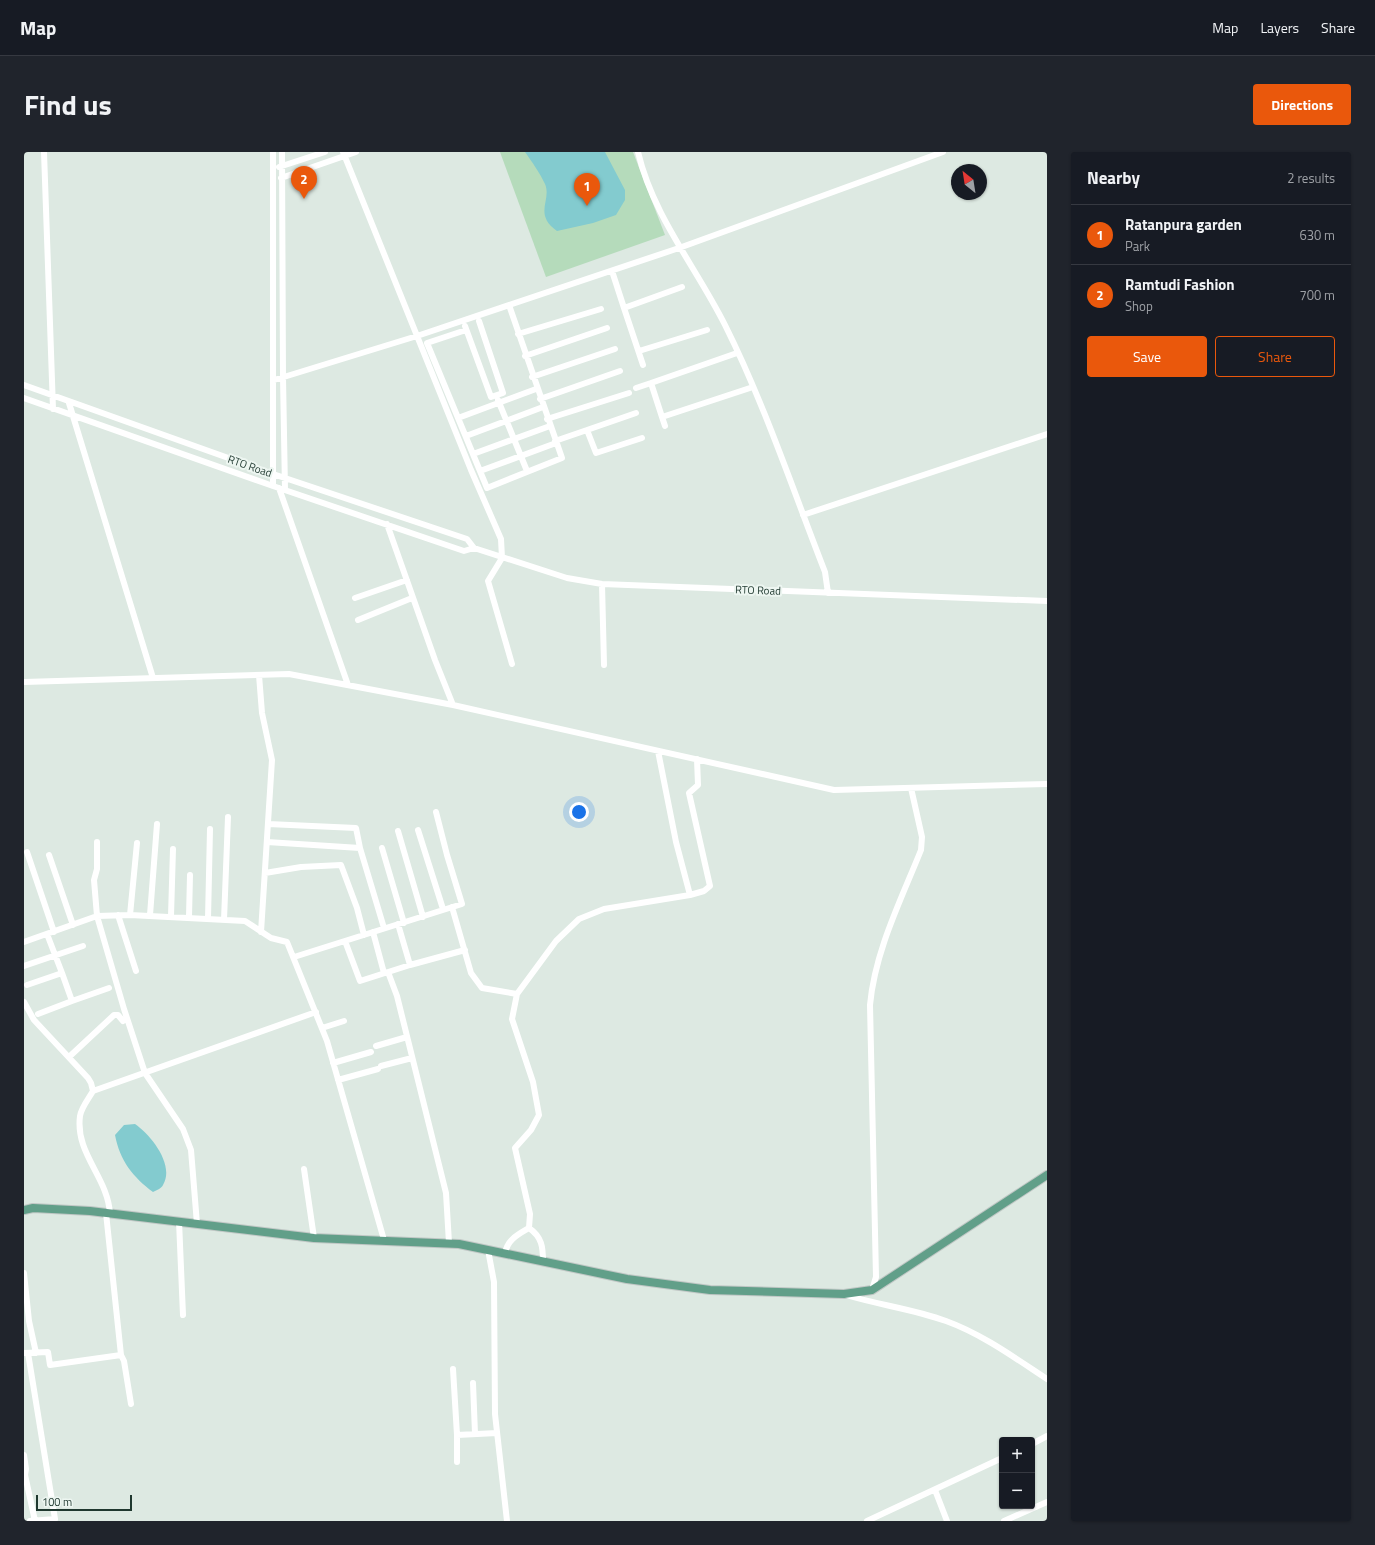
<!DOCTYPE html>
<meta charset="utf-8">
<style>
body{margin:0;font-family:"Titillium Web",sans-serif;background:#20242c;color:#f1f3f6}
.controls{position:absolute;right:12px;bottom:12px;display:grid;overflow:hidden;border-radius:4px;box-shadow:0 1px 3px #0004}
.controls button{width:36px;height:36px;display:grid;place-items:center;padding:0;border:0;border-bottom:1px solid #363941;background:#171b24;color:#f1f3f6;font:20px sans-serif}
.compass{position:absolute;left:927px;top:12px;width:36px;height:36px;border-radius:50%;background:#171b24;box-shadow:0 1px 3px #0004;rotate:330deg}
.scale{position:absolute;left:12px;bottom:10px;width:96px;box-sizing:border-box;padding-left:4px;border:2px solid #1f382f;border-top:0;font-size:11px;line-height:14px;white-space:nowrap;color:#1f382f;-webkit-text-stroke:3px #edf6f1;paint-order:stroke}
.you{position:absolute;left:555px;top:660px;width:14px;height:14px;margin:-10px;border:3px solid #fff;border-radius:50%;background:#1a73e8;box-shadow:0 0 0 6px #1a73e833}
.badge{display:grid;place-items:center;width:26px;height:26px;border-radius:50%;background:#ea580c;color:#fff;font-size:13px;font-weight:700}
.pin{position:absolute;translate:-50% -33px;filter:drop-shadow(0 1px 2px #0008)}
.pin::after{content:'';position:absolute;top:21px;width:14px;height:12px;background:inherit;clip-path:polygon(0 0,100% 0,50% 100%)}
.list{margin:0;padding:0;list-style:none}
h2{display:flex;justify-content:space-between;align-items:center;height:52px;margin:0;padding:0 16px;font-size:17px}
h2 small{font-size:13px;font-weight:400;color:#9ea1a6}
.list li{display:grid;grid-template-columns:26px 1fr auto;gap:12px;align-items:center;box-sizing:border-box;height:60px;padding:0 16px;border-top:1px solid #363941}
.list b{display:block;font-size:15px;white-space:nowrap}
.list p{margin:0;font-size:13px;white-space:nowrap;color:#9ea1a6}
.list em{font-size:13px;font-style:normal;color:#9ea1a6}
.actions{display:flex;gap:8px;padding:12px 16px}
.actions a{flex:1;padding:9px 0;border:1px solid #ea580c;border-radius:4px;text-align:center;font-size:14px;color:#ea580c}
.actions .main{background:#ea580c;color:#fff}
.map{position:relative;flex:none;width:1023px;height:1369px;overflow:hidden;border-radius:4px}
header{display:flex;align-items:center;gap:24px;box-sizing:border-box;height:56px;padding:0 20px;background:#171b24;border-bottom:1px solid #363941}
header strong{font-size:19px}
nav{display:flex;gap:22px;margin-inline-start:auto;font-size:14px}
.intro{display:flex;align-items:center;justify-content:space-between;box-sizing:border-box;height:96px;padding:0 24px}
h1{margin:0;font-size:28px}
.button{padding:10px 18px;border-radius:4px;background:#ea580c;color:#fff;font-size:14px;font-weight:700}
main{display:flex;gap:24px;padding:0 24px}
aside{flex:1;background:#171b24;border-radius:4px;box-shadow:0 1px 3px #0004}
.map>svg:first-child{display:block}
.green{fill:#b5dbbb}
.water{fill:#83cbcf}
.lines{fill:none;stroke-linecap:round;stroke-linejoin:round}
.major-casing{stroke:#c0c7c5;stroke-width:10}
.minor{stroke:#fff;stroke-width:6}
.major{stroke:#619f89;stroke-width:8}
.labels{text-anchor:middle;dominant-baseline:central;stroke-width:4;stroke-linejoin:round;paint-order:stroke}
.street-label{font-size:11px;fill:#1f382f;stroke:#edf6f1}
</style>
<header>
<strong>Map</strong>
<nav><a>Map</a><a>Layers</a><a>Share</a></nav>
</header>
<div class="intro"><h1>Find us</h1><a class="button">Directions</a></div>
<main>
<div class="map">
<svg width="1023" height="1369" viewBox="0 0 1023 1369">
<rect width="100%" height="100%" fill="#dde9e2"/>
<path class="green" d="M476 0H609L641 83 522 125Z"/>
<path class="water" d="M501 0H581L601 38V48L592 63 569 71 533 79C509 62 528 48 521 32 516 21 508 10 501 0Z
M111 972C127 983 151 1013 139 1033 138 1036 133 1038 129 1040 109 1025 96 1009 91 983L100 973Z"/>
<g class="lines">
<defs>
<path id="major" d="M0 1058 9 1056 66 1059 290 1086 435 1092 603 1127 686 1138 820 1142 848 1138 1023 1023"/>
</defs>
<use href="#major" class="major-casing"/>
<path class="minor" d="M20 0 29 257
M258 0 259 225 261 338
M319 0 447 318 477 387 478 406 464 429 488 512
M614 0C629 64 672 115 701 173 740 251 769 338 801 420L804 441
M255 15 301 0
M257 26 332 0
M588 119 600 156
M441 174 467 245 479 241 455 169
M442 178 403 191 463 336 538 306 485 153
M494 182 577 157
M615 199 683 178
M501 204 583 176
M619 213 600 156 658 135
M508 225 591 197
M250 228 393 184 655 96 919 0
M627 231 713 201
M0 233 249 322 443 387 450 396 543 426 578 432 1023 449
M612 236 627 231 638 265
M0 246 249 334 440 399 450 396
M516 247 596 219
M474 248 503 319
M45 251 129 526
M434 266 512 237
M523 267 605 241
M641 274 638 265 729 235
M563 278 612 261
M442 284 519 255
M531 289 563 278 572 301 618 286
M449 302 526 274
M456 319 532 291
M249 334V0
M255 336 324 533
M779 363 1023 282
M363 372 411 508 429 553
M578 432 580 513
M331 446 383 428
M334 468 388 446
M235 523 238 561 248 608 237 780
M0 530 265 522 429 553 810 638 1023 632
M634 599 652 690 666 743 680 739 686 734 665 641 674 633 673 607
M244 672 332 676 336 696
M394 678 419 757
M374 679 399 765
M73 690V717L70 728 73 764 100 857 121 921 159 977 167 998 173 1072
M243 690 336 696 360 776
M358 696 380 771
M3 700 30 780
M25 703 49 773
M241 721 277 715 317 713 333 756 340 783
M428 755 447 821 458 836 493 842
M94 763 112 819
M106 763 113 691
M126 763 133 672
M147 764 149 697
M165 765 166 723
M184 767 186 677
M200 768 204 665
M374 772 386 813 441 798
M349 780 360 821
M321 789 336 829 386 813
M0 790 73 764 106 763 221 769 247 786 263 790 303 889 360 1088
M270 805 438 752 423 703 412 660
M0 814 59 794
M364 820 373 844 422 1041 425 1091
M38 821 48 849 85 836
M3 833 38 821 23 782
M0 850 10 868 64 926 67 931 69 939 292 860
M14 862 48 849
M298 876 320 869
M352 894 383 885
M45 905 90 863H94L99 869
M309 911 347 900
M357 914 388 906
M314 928 354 917
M69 939C65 946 57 956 56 964 51 1002 84 1025 86 1062
M280 1017 290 1086
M155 1069 159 1163
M505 1076C518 1085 519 1095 519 1110
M464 1098 470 1130 471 1262 483 1369
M481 1102C483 1088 493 1083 505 1076L506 1062 491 996 507 978 515 963 509 930 488 867 493 842 532 789 555 767 580 757 666 743
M0 1121 5 1169 12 1201
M848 1138 852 1125 846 853C851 799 877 748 897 698L898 685 887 636
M822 1143C855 1153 889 1157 922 1169 958 1182 991 1206 1023 1227
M0 1201 24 1200 26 1213 97 1203 82 1061
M4 1201 31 1367 6 1369
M97 1203 100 1209 107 1252
M429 1217 433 1283
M449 1231 451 1282
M1008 1292 1023 1284
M0 1303 2 1317 1 1323 11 1369
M433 1310V1283L473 1281
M911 1338 923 1369
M843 1369 978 1306
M980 1369 1023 1350"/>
<use href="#major" class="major"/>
</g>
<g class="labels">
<g class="street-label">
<text transform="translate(226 314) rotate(19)">RTO Road</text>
<text transform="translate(734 438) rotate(2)">RTO Road</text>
</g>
</g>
</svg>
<div class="controls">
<button>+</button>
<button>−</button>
</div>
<svg class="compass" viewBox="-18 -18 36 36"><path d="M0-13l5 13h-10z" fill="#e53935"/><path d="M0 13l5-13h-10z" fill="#9ea1a6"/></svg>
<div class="scale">100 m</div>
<div class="you"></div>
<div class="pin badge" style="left:563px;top:54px">1</div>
<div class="pin badge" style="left:280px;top:47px">2</div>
</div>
<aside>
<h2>Nearby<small>2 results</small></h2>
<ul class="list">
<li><span class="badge">1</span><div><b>Ratanpura garden</b><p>Park</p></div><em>630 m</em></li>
<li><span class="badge">2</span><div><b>Ramtudi Fashion</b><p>Shop</p></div><em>700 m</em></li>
</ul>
<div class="actions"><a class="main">Save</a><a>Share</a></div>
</aside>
</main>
